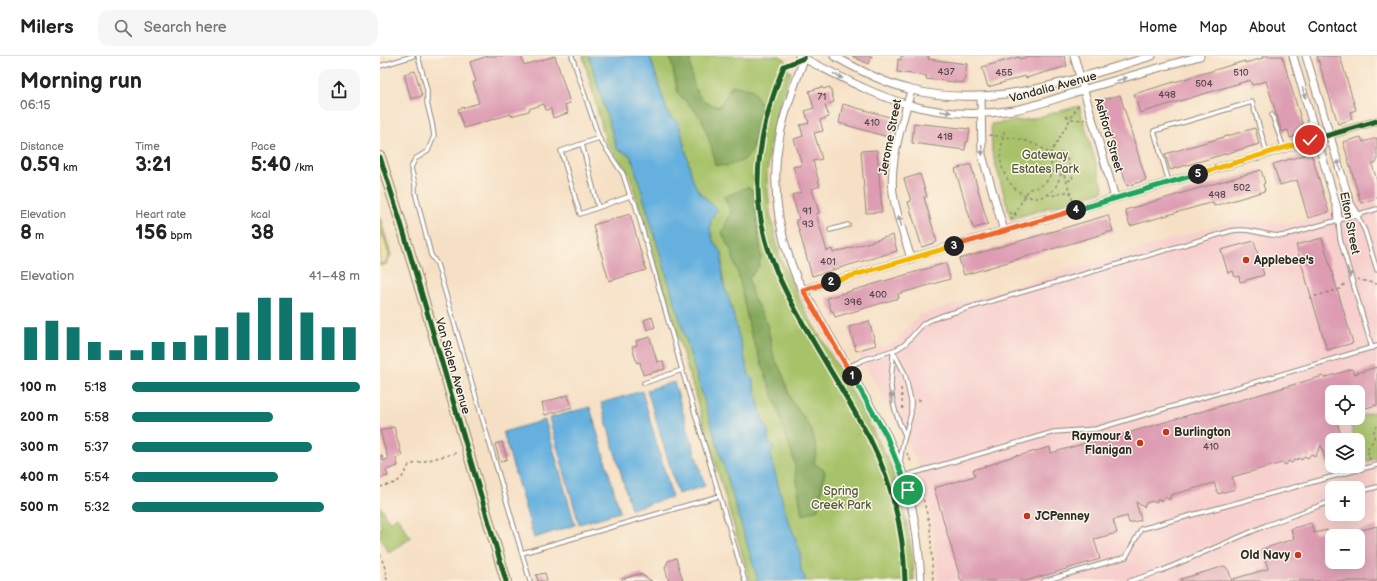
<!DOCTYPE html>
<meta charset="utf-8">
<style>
:root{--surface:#fff;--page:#f6f6f6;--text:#222;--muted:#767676;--line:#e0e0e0;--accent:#0f766e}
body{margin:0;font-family:"Balsamiq Sans",sans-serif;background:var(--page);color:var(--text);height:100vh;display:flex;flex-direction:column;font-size:15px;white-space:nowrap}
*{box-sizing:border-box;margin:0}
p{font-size:13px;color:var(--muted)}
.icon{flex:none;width:22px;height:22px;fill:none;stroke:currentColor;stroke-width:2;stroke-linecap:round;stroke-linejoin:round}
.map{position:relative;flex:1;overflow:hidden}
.side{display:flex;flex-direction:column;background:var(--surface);width:380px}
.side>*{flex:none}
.tools{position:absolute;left:945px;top:329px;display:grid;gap:8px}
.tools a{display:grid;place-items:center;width:40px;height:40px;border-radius:8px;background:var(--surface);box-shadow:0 4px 16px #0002;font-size:20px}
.pin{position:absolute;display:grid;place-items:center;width:34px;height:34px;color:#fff;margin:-17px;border:2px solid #fff;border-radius:50%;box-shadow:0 1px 4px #0007}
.km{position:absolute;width:20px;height:20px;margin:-10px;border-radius:50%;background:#222;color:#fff;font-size:11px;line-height:20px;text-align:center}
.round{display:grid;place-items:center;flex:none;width:42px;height:42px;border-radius:12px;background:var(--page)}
.overview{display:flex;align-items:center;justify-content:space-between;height:68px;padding:0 20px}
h1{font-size:22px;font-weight:800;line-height:30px}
.stats{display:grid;grid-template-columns:repeat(3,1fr);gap:6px;height:68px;padding:4px 20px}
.stats div{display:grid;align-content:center}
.stats b{font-size:20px;font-weight:800}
.stats small{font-size:11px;font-weight:400}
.stats p{font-size:11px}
.chart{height:112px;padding:8px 20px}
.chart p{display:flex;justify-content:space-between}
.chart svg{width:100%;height:72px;margin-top:4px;stroke:var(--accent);stroke-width:6}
ul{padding:0 20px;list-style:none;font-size:13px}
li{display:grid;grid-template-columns:64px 48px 1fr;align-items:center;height:30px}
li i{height:10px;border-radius:5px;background:var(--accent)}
header{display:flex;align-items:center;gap:24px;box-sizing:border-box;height:56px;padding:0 20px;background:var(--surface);border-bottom:1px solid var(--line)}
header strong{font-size:19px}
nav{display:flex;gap:22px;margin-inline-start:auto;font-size:14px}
.search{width:280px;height:36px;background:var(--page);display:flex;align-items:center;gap:10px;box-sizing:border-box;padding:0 14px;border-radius:12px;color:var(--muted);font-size:15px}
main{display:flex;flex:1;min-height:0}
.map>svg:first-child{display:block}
.built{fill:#f7d0cd;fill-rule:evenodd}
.green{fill:#a7c269;stroke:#69764a}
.forest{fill:#85a85d;stroke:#586a44}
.sand{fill:#eeda9e;stroke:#8c8264}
.water{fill:#65b0de;stroke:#486e84}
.building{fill:#dd9cb2}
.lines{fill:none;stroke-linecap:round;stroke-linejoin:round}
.lane-casing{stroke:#908678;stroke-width:5.5}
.street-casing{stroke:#908678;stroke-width:9}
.secondary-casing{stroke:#908678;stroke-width:12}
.path{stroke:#908678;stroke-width:1.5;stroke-dasharray:3 3;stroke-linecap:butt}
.lane{stroke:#fff;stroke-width:3.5}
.street{stroke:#fff;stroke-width:7}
.secondary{stroke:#f9e7c3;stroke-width:10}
.cycleway-casing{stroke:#fcf5e5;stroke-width:8}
.cycleway{stroke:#1b5e20;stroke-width:5}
.oneway{fill:#a0a0a0}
.split-1-casing{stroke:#fff;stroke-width:8}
.split-2-casing{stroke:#fff;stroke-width:8}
.split-3-casing{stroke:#fff;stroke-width:8}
.split-4-casing{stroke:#fff;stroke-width:8}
.split-5-casing{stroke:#fff;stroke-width:8}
.split-6-casing{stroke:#fff;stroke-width:8}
.split-1{stroke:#22a559;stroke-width:5}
.split-2{stroke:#f0652b;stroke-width:5}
.split-3{stroke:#f5b400;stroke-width:5}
.split-4{stroke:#f0652b;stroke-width:5}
.split-5{stroke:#22a559;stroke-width:5}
.split-6{stroke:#f5b400;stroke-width:5}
.poi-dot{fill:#c8321e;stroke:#fcf5e5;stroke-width:1.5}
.labels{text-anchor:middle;stroke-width:3;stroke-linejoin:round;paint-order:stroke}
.number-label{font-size:10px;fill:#58474d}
.street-label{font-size:12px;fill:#2b2b2b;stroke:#fcf5e5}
.park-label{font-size:12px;fill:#50583e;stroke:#fcf5e5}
.poi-label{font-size:12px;font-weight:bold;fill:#2b2b2b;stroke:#fcf5e5;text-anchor:start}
</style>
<header>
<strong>Milers</strong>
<div class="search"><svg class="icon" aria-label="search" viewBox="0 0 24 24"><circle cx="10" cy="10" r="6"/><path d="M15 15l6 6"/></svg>Search here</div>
<nav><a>Home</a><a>Map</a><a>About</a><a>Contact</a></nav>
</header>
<main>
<section class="side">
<div class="overview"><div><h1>Morning run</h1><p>06:15</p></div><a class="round"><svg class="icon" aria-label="share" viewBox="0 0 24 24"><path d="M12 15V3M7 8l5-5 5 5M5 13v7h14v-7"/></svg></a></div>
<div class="stats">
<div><p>Distance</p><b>0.59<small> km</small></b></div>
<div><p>Time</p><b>3:21</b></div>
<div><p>Pace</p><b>5:40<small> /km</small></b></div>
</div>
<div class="stats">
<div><p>Elevation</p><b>8<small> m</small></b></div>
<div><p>Heart rate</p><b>156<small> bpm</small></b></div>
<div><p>kcal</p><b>38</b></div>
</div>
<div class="chart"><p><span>Elevation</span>41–48 m</p>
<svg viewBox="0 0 160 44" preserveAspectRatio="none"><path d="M5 44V24M15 44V20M25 44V24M35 44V33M45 44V38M55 44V38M65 44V33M75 44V33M85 44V29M95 44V24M105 44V15M115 44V6M125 44V6M135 44V15M145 44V24M155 44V24"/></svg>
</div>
<ul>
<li><b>100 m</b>5:18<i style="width:100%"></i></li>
<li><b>200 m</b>5:58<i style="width:62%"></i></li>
<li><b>300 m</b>5:37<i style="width:79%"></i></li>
<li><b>400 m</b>5:54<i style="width:64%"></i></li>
<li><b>500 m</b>5:32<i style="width:84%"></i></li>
</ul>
</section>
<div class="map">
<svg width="997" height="525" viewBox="0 0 997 525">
<rect width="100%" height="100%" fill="#fcf5e5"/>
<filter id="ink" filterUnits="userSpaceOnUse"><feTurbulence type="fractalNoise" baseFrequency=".025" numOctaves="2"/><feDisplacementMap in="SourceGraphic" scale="8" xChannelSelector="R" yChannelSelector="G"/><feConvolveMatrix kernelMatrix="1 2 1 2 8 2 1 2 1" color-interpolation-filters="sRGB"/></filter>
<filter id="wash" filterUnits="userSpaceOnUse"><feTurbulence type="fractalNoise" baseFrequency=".012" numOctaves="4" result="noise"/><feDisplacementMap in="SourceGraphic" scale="16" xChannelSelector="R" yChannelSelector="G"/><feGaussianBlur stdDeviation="0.9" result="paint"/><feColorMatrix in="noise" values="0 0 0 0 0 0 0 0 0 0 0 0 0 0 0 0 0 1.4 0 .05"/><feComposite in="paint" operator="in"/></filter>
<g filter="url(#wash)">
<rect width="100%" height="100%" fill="#f6e0c5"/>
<path class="built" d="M997,141V525H558L556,498L550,452L535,402L503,340L479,298L516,286L539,259L862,162L909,168ZM952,336H978V362H952ZM952,384H978V410H952ZM952,432H978V458H952ZM952,480H978V506H952Z"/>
<g class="green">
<path d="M203,0H209L237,93L251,100L379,525H370L286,240L287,237L284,235L250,120C243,107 233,98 226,86Z"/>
<path d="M270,0H400L406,4L405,5L408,11L407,14L411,16L399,49L390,88L387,121L390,157L400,201L424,253L478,346L510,407L524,454L533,504L534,525H425V521L421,516L420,495L406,458L390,399L394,391L388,384V373L383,365L372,322L369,319L350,246L344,230L342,216V196C331,187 324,165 338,154L320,137L313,125L299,68L288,58Z"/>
<polygon points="699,50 724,135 631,163 612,96 611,68 651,63"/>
<polygon points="0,162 11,199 6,208 0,210"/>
<polygon points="997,355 997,402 982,407 978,394 978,384 975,384 969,363 978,362 978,361"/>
<polygon points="0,451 4,454 3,456 10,466 17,461 31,482 9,497 0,482 0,472 2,471 0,468"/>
</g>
<g class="forest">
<path d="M290,0H310C310,14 313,40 327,47C331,49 336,50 339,51L352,29L373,34L385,56L377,74L372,94L364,104L348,110L335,109L332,93L322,63L298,37Z"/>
<polygon points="368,131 374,136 381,201 379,210 369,222 372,239 387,268 394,301 403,319 411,344 431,372 437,394 434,407 445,415 438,453 422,460 414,405 394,342 370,275 359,221 351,195 342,177 351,156 344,141"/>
</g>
<polygon class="sand" points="0,176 4,182 9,199 5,207 0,208"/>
<g class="water">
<path d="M209,0H270L288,58L299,68L313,125L320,137L338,154C324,165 331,187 342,196V216L344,230L350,246L369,319L372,322L383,365L388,373V384L394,391L390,399L406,458L420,495L421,516L425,521V525H378L251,100L237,93Z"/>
<polygon points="294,326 325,430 298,438 267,334"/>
<polygon points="262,335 292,441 251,453 221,347"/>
<polygon points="210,351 240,456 199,468 169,362"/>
<polygon points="165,364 195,469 154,482 123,376"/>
</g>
<g id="blocks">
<g class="building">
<polygon points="108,0 141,0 144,9 175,0 190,47 185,49 188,57 173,62 171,53 166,54 164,48 149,53 149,55 131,60 131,58 84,72 78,53 99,47 93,26 96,26 90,6"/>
<polygon points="472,0 492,0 488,8"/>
<polygon points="521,0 549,0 548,3 587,8 584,27 546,23 547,20 517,16 518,3 521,4"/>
<polygon points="651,0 684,0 687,10 646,22 645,20 608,31 602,11 639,1 640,3"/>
<polygon points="882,0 902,0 925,77 910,82 908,74 902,76 886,25 872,29 870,24 760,57 754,38 865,5 865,7 883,2"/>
<polygon points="937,0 960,0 976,54 970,56 972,63 958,68"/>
<polygon points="35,15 42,40 31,43 24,18"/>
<polygon points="442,31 443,33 450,31 454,46 445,49 449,61 440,64 443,75 434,77 442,103 433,105 440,130 432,133 439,157 436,158 447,195 452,193 453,197 513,179 517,195 432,220 416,164 419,163 412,139 421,136 413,111 422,109 414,83 423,80 420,69 429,67 425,55 434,52 429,35"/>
<polygon points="740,39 766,124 747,130 721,44"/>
<polygon points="463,48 513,62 508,81 459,67"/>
<polygon points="534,67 590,73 588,86 586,86 585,94 532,87"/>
<polygon points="875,72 879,88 790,114 785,98"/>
<polygon points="981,81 983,86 997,82 997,106 992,108 997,125 997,142 981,147 963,86"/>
<polygon points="497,94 502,156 486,157 481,95"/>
<polygon points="931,97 949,156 928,162 917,124 900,129 893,108"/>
<polygon points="588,109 591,109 608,168 595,172 593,172 575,113"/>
<polygon points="881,114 885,127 883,128 885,135 834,150 833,146 750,170 745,154"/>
<polygon points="540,118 547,141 544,141 557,186 542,191 528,146 531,145 524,123"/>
<polygon points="250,158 266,214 229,225 213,169"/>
<polygon points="728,159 733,175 584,219 579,203"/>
<polygon points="942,182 973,287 947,294 916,189"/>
<polygon points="874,185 884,219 860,226 859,220 855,221 853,215 848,217 841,194"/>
<polygon points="566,207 570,223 518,238 519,242 455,261 453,255 451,255 447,242"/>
<polygon points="272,261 275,271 267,274 264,264"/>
<polygon points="489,265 496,289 476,295 469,271"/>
<polygon points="270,281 277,306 283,305 285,313 263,319 260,306 257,307 252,291 257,289 256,285"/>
<polygon points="997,311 997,349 978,354 978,336 952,336 952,362 956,362 962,384 952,384 952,417 950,418 941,389 935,401 931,398 928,402 924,400 922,404 918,402 917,404 915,403 912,407 908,405 906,409 902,407 852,421 855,433 838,438 834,427 791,439 789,444 785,441 782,445 778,443 776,447 772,445 766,447 764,451 756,446 761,464 749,467 747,460 733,464 737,477 714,483 720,503 646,525 581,525 554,432 595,420 593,414 618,406 618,405 638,399 638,400 670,391 671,397 710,386 710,388 943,320 944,322 972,313 974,318"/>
<polygon points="188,339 192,351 165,359 162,347"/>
<polygon points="14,371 22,400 16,402 18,410 6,414 8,420 0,422 0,400 2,399 3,405 8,403 0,375"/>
<polygon points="122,386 127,403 120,406 115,388"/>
<polygon points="931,467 934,477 947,474 950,484 952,483 952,506 978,506 978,475 997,470 997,525 854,525 853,523 888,513 882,493 914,483 911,473"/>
<polygon points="296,502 303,525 289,525 285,512 288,505"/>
<polygon points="845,510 849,515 852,525 801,525 801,523"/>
<polygon points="165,517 167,525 158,525 156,519"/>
<polygon points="260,518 272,525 242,525 242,523"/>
</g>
</g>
</g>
<g filter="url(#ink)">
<use href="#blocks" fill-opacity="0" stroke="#908678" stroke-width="1"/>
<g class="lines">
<defs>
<g id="lane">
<polyline points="38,0 47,34 47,47 52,67 54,80 48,95 35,103 31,112 35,128 35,136 51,199 57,208 150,525"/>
<polyline points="192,0 219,82 243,118 250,140 255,147 302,314 365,525"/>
<polyline points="0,10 33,0"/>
<polyline points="892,59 904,93"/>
<polyline points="219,82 181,95 200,158 250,140"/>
<polyline points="202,88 218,151"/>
<polyline points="789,126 774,75 872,46 887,97"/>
<polyline points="977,159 985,175 997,214"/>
<polyline points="958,164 960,183 992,292"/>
<polyline points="450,174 468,169"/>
<polyline points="513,295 525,318 531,345 531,358 523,387 520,406"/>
<path d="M513,296C513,307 511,319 511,331C512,348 517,363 525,379"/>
<path d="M468,311L483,304L517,293L525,288L544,267L561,260L851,175C868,171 885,180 902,180L997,153"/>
<polyline points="264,327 302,314"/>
<polyline points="524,420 674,376 716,373 997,290"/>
<polyline points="978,436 997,431"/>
<polyline points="142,497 339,440"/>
<polyline points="664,525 746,501 761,473 977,414 997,409"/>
<polyline points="750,525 781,515 887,469 952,445"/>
</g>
<g id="street">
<path d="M419,0C454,17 488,37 526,48C561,58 598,60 634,54C661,49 686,39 712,31C748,21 784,10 820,0"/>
<path d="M425,0C416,26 405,52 400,79C390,129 398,177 417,223L507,379C530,428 538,471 541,525"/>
<path d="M454,0C479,14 504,27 532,34C615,54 694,23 772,0"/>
<polyline points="694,0 735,142"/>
<polyline points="913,0 957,152 958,164"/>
<polyline points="926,0 970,147 977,159"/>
<polyline points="601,41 602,99 624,175"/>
<path d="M531,203C525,181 516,159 513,137C509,104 523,66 531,34"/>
<polyline points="423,234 997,65"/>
</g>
<polyline id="secondary" points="0,101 20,164 126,525"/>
</defs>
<use href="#lane" class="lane-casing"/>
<use href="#street" class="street-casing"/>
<use href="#secondary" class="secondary-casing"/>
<g class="path">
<polyline points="686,60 691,63 705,64"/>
<path d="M624,75C623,86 619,95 621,106C624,129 652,156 674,133C678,128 679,122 682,116"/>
<path d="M609,79C622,81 635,81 646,85C677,94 685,118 693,146"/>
<polyline points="670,98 699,48"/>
<polyline points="671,116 674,116 681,113"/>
<polyline points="667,138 671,140 690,135"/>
<polyline points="629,157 635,157 637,162"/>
<path d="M631,164L649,133C659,132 669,127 671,116C672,110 670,105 672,100L685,96L693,123L687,125"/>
<polyline points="977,223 997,228"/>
<polyline points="929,242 960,233 966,226"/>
<polyline points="521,332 523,356"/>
<polyline points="538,344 541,344"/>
<polyline points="527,397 532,408"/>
<polyline points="990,404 987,393 994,384 994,375 997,370"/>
<polyline points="539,426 550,470 553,525"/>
<path d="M0,431C18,427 21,426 29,409L76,397"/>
<polyline points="0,498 6,515 7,525"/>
</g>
<use href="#lane" class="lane"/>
<use href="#street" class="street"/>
<use href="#secondary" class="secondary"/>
<defs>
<g id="cycleway">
<path d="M424,2L404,10C389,48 378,86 378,128C377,195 413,251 446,307C461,332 476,358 490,383C512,427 524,476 525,525"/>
<polyline points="0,101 20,164 126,525"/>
<polyline points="423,234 997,65"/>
</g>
</defs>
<use href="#cycleway" class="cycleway-casing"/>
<use href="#cycleway" class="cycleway"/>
</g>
<defs><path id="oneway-solid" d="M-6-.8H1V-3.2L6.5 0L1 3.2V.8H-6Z"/></defs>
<g class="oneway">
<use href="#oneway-solid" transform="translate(458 20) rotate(29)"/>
<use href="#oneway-solid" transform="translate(742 23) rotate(-16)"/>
<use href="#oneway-solid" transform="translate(924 37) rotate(74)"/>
<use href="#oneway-solid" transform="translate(566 56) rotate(7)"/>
<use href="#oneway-solid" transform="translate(602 94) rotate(86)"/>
<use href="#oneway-solid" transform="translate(959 109) rotate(-107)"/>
<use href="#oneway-solid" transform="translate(520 165) rotate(-107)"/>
<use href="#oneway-solid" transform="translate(969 216) rotate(73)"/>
<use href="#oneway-solid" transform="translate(512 342) rotate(-98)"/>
</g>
</g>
<g class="lines" filter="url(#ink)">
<defs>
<polyline id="split-1" points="472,320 506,379 528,434"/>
<polyline id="split-2" points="451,226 423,234 472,320"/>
<polyline id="split-3" points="451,226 574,190"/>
<polyline id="split-4" points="574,190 696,154"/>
<polyline id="split-5" points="696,154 818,118"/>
<polyline id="split-6" points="818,118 930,84"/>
</defs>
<use href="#split-1" class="split-1-casing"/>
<use href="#split-2" class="split-2-casing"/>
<use href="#split-3" class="split-3-casing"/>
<use href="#split-4" class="split-4-casing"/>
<use href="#split-5" class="split-5-casing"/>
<use href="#split-6" class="split-6-casing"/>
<use href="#split-1" class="split-1"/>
<use href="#split-2" class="split-2"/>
<use href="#split-3" class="split-3"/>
<use href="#split-4" class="split-4"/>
<use href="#split-5" class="split-5"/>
<use href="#split-6" class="split-6"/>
</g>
<g class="poi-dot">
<circle cx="866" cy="204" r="4"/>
<circle cx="786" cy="376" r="4"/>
<circle cx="760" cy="387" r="4"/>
<circle cx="647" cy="460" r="4"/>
<circle cx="918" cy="499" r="4"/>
</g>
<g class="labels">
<g class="number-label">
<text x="566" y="19">437</text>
<text x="624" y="20">455</text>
<text x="861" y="20">510</text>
<text x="824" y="31">504</text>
<text x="787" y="42">498</text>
<text x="442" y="44">71</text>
<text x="492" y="70">410</text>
<text x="565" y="84">418</text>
<text x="862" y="135">502</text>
<text x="837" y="142">498</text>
<text x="427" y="158">91</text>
<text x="428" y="171">93</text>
<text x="448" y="209">401</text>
<text x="498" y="242">400</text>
<text x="473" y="249">396</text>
<text x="831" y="394">410</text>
</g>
<g class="street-label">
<text transform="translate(673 31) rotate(-15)" y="4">Vandalia Avenue</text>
<text transform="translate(729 79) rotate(74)" y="4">Ashford Street</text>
<text transform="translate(510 81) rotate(-79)" y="4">Jerome Street</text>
<text transform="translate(970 167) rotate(79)" y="4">Elton Street</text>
<text transform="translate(73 310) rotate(74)" y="4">Van Siclen Avenue</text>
</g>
<g class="park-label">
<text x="665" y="103">Gateway<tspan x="665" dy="14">Estates Park</tspan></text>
<text x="461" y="439">Spring<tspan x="461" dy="14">Creek Park</tspan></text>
</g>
<g class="poi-label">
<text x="874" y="208">Applebee's</text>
<text x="794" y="380">Burlington</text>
<text x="752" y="384" text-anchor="end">Raymour &amp;<tspan x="752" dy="14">Flanigan</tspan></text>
<text x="655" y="464">JCPenney</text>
<text x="910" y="503" text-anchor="end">Old Navy</text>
</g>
</g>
</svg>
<div class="tools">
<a><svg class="icon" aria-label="locate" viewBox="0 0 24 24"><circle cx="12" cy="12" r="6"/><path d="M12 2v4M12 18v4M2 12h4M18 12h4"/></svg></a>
<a><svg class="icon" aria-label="layers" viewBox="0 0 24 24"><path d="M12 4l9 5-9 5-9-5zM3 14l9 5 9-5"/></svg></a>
<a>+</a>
<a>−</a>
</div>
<div class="pin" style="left:528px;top:434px;background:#1e9e55"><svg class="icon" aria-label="arrive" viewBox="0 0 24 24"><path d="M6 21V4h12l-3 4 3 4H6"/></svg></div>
<div class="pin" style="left:930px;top:84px;background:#d93025"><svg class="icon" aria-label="check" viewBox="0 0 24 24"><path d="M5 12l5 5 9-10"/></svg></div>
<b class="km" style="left:472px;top:320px">1</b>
<b class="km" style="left:451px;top:226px">2</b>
<b class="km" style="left:574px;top:190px">3</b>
<b class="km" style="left:696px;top:154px">4</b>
<b class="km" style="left:818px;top:118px">5</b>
</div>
</main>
